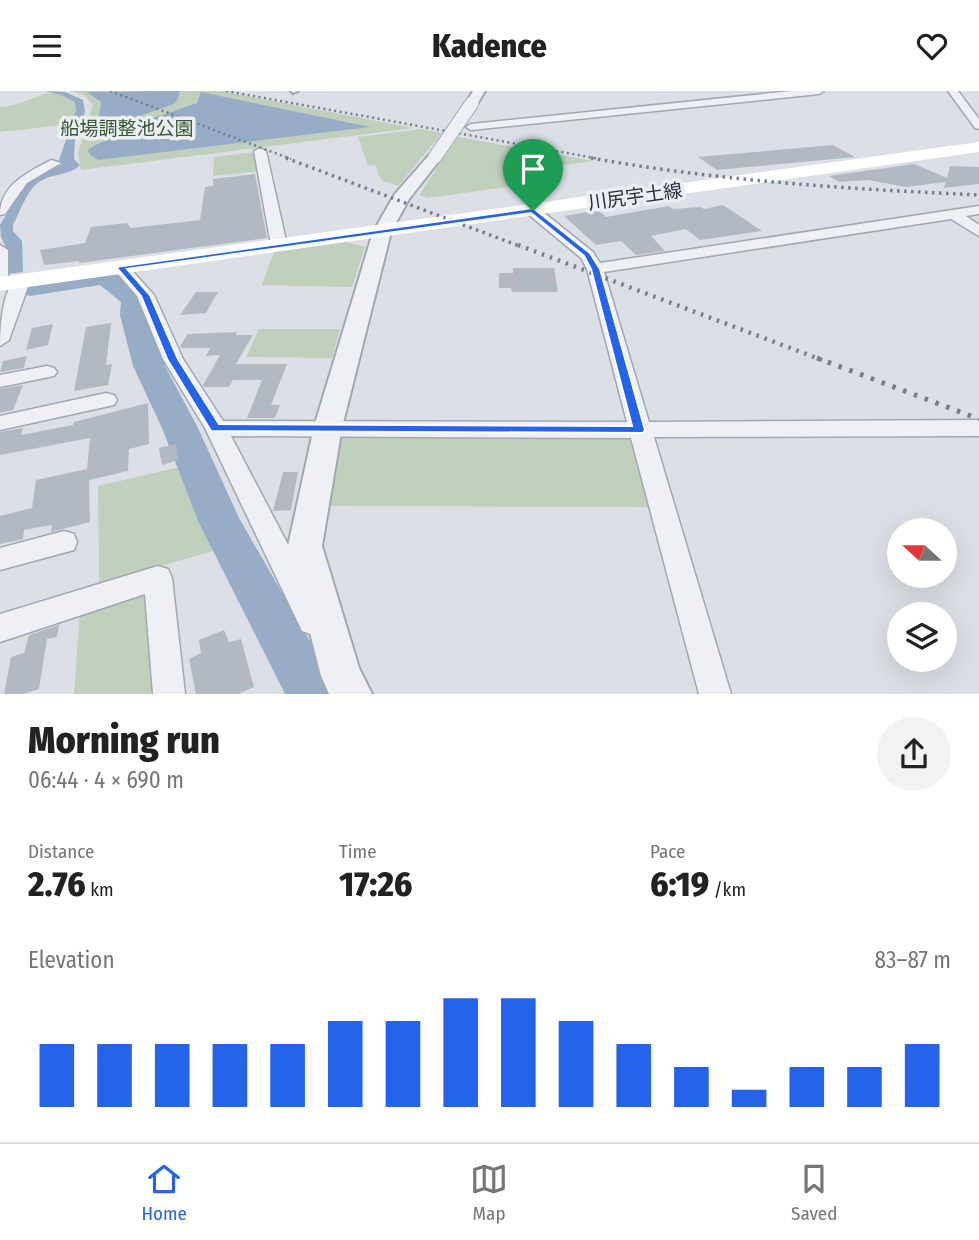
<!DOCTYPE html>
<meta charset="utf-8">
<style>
:root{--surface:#fff;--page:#f2f2f2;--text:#222;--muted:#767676;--line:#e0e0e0;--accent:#2563eb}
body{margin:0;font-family:"Fira Sans Condensed","Noto Sans JP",sans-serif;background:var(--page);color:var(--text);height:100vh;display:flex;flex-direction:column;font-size:26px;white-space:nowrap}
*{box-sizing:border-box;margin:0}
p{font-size:23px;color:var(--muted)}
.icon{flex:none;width:38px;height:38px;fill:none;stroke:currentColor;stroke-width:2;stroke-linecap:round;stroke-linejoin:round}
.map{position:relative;height:603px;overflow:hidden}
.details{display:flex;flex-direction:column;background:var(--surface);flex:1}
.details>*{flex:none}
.needle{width:46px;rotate:291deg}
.buttons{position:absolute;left:887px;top:427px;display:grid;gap:14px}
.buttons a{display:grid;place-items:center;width:70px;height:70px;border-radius:50%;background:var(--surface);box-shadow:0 7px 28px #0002;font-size:35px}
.pin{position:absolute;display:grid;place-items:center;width:60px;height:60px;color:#fff;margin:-72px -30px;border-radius:50% 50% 50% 0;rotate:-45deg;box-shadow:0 0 7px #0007}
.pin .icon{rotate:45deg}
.round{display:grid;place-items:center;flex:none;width:74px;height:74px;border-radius:37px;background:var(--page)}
.summary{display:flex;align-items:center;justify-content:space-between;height:119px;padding:0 28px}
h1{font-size:38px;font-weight:800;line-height:52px}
.metrics{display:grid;grid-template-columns:repeat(3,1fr);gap:10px;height:119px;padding:7px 28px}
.metrics div{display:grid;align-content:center}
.metrics b{font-size:35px;font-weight:800}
.metrics small{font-size:19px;font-weight:400}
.metrics p{font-size:19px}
.chart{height:196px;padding:14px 28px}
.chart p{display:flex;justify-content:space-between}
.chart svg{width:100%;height:126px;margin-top:7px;stroke:var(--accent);stroke-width:6}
header{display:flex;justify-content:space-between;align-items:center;height:91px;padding:0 28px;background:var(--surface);font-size:32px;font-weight:800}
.tab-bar{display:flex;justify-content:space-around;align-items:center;height:98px;border-top:2px solid var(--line);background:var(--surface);font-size:19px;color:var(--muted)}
.tab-bar a{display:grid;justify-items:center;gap:4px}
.tab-bar .selected{color:var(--accent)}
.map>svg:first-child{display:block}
.green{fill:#c1d0bd}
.water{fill:#96acc7}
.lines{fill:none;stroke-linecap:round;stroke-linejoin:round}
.river{fill:#96acc7;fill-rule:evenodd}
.building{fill:#b3b9c3}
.service-casing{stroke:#a2a7b0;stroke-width:4}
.minor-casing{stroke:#a2a7b0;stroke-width:3}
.tertiary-casing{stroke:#a2a7b0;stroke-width:4}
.service{fill:#eef0f5;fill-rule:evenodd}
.minor{fill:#eef0f5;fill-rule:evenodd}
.tertiary{fill:#eef0f5;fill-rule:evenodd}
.secondary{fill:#fff;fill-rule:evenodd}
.rail-far3{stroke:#757e90;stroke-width:2.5;stroke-dasharray:2 3.5;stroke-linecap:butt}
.rail-far2{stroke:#757e90;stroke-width:3.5;stroke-dasharray:2.5 4.5;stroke-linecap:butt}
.rail-far1{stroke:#757e90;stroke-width:4.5;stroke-dasharray:2.5 6;stroke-linecap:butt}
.rail{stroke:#757e90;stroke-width:5;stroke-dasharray:3.5 8;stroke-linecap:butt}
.tertiary-bridge-casing{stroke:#a2a7b0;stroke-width:15;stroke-linecap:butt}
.tertiary-bridge{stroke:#eef0f5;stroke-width:13}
.route{fill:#2563eb;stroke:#fff;stroke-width:2;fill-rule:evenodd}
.labels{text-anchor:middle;stroke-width:7;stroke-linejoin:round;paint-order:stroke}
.far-park-label{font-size:19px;fill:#395833;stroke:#ebeff4}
.far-street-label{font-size:19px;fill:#262d3d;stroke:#ebeff4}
</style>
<header><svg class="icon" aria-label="menu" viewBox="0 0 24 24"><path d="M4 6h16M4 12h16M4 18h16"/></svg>Kadence<svg class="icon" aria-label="heart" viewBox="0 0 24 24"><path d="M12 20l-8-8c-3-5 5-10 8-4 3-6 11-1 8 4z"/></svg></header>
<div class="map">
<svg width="979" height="603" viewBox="0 0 979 603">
<rect width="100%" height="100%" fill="#dce0e6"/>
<g class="green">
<polygon points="70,0 222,0 414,37 81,79 78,62 93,14 84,4"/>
<path d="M53,1L73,9L78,18L71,33L0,41V16C20,15 34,5 53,1Z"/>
<polygon points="421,38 442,42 398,95 381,89 375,74 368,75 358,46"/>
<polygon points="458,46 594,70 511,81 521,94 428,107 419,104"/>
<polygon points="257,61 261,80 213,85 214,66"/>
<polygon points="343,150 365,156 352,196 262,194 274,160"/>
<polygon points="259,238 340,238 332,267 246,266"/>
<polygon points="336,341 633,344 652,416 327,415"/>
<polygon points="184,375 213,460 99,493 98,395"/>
<polygon points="151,496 156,603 74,603 80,519"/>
</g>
<g class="water">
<path d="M45,0L65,1L83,9L85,21L75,48L74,68L80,74C70,85 52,82 39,91C27,99 20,121 13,134V140L22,150L23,181L9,183L8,161L1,146L0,134L26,91L63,73L59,69L76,20L75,11L61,4Z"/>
<polygon points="180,0 177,10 174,13 128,29 91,46 97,40 101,11 87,1"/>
<polygon points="201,1 370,36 98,69 89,63 88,59 94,55 142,31 197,12"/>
</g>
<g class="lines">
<polygon class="river" points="105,178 130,190 149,209 148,224 165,275 198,337 239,427 330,585 338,603 285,603 199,432 162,337 133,275 120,224 121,211 100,194 30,205 21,203 17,197 21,191 30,189"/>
</g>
<g class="building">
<polygon points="833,54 855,66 717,79 698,66"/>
<polygon points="914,73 947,87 950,75 979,76 979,93 944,97 946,91 906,96 868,89 839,91 829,85"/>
<polygon points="255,83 267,147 79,172 79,170 44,174 40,159 85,152 91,136 127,132 131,137 200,129 205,96 213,95 213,88"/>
<polygon points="723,114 762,140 700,149 686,138 651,145 665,160 636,164 621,150 596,154 564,125 598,119 606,126 669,115 673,118 700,116 704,118"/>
<polygon points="513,177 554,177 558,201 512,201 511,197 499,197 499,182 513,182"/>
<polygon points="196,201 218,201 206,222 180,224"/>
<polygon points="111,232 106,274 112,273 108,294 74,300 86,236"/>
<polygon points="53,233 48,254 26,259 32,237"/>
<polygon points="237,241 236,244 253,244 236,273 287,273 271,314 280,314 275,327 247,327 262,289 233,289 229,296 204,296 203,294 220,264 206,265 210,257 181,257 180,255 188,243"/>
<polygon points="27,265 24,277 0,281 3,270"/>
<polygon points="23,294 13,319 0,322 0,298"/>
<polygon points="148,312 149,353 129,358 128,380 89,389 90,431 51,441 52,434 24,439 23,448 0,453 0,425 32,417 36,389 87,378 90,347 0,364 0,341 23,337 21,344 73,334 74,331"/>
<polygon points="176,353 178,369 162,374 159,357"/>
<polygon points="283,381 298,381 291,419 273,420"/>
<polygon points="59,534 57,546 47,548 39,598 23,603 4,603 11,566 24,562 29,544"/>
<polygon points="224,539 229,551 241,548 254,596 238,603 196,603 189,568 201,562 199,549"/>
</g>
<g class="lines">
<defs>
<polygon id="service" points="291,0 298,0 293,2"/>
<g id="minor">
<polygon points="792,0 824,0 819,3 471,39 466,36 471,33"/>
<polygon points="948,0 958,0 979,28 979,38 975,37"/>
<polygon points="260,57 266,60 287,154 279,159 271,154 254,60"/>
<path d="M51,69L61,72L27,92L5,123L0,124C0,94 27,82 51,69Z"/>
<polygon points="979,115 979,123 966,125 979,134 979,145 951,128 604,181 649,331 979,329 979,345 654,346 731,603 699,603 631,347 231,345 328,530 324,540 313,544 302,540 205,337 163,268 137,205 112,176 120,171 126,173 154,204 183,268 223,330 627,331 587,178 581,167 528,123 528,117 538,117 593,161 600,172"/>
<polygon points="0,154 8,159 8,189 0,194"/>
<path d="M22,185L30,190L9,249L0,255C0,238 2,190 22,185Z"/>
<polygon points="47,275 54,277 57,281 54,285 0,296 0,284"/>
<polygon points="106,302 114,304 117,309 114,314 0,339 0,325"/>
<polygon points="64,440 74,443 77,451 74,459 0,479 0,457"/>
<polygon points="158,475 168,478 172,487 185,603 153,603 145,503 0,551 0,523"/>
</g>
<g id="tertiary">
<polygon points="473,0 485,0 476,15 472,16 466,12"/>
<polygon points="435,62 442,66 409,108 391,141 342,336 322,455 359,577 372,603 329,603 321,585 288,455 314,336 373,141 395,103 430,63"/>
</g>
</defs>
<use href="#service" class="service-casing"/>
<use href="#minor" class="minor-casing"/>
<use href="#tertiary" class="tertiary-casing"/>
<use href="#service" class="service"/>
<use href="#minor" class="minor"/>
<use href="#tertiary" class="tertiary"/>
<polygon class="secondary" points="979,51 979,61 0,200 0,186"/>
<g class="rail-far3">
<polyline points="110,0 291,68"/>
<polyline points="226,0 600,68"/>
</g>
<g class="rail-far2">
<polyline points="286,67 522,156"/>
<path d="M591,67C719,90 849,98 979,104"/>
</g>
<polyline class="rail-far1" points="518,154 822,269"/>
<polyline class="rail" points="817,267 979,328"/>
<defs>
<polyline id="tertiary-bridge" points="435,66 472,12"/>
</defs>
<use href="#tertiary-bridge" class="tertiary-bridge-casing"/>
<use href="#tertiary-bridge" class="tertiary-bridge"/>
</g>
<path class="route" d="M533,117L590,162L600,178L645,339L643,342L211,340L167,268L141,205L116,176ZM531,122L584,165L591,178L632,335L219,333L178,268L150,204L127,178Z"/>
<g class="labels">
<g class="far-park-label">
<text x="127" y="44">船場調整池公園</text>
</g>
<g class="far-street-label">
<text transform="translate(635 105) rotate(-8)" y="7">川尻宇土線</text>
</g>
</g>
</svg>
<div class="buttons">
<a><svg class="needle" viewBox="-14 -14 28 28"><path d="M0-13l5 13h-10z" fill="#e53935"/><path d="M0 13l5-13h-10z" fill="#767676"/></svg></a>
<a><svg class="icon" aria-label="layers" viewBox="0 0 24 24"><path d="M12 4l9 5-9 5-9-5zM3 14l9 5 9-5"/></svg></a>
</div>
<div class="pin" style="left:533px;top:120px;background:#1e9e55"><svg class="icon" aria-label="arrive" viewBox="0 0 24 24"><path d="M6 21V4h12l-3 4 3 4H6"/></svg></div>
</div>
<section class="details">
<div class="summary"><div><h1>Morning run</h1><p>06:44 · 4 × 690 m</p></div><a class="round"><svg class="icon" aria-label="share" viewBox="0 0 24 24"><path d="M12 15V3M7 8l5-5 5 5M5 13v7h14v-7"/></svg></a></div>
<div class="metrics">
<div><p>Distance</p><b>2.76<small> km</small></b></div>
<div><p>Time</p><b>17:26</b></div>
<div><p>Pace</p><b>6:19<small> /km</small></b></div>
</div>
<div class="chart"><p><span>Elevation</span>83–87 m</p>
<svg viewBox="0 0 160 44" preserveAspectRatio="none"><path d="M5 44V22M15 44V22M25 44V22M35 44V22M45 44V22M55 44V14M65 44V14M75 44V6M85 44V6M95 44V14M105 44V22M115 44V30M125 44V38M135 44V30M145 44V30M155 44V22"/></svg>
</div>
</section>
<nav class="tab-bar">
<a class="selected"><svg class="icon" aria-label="home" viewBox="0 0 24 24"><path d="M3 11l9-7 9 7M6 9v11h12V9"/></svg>Home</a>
<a><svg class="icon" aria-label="map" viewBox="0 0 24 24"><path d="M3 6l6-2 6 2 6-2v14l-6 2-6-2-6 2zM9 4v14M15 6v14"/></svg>Map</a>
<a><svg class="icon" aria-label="saved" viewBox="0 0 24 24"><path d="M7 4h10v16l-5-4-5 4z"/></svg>Saved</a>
</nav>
